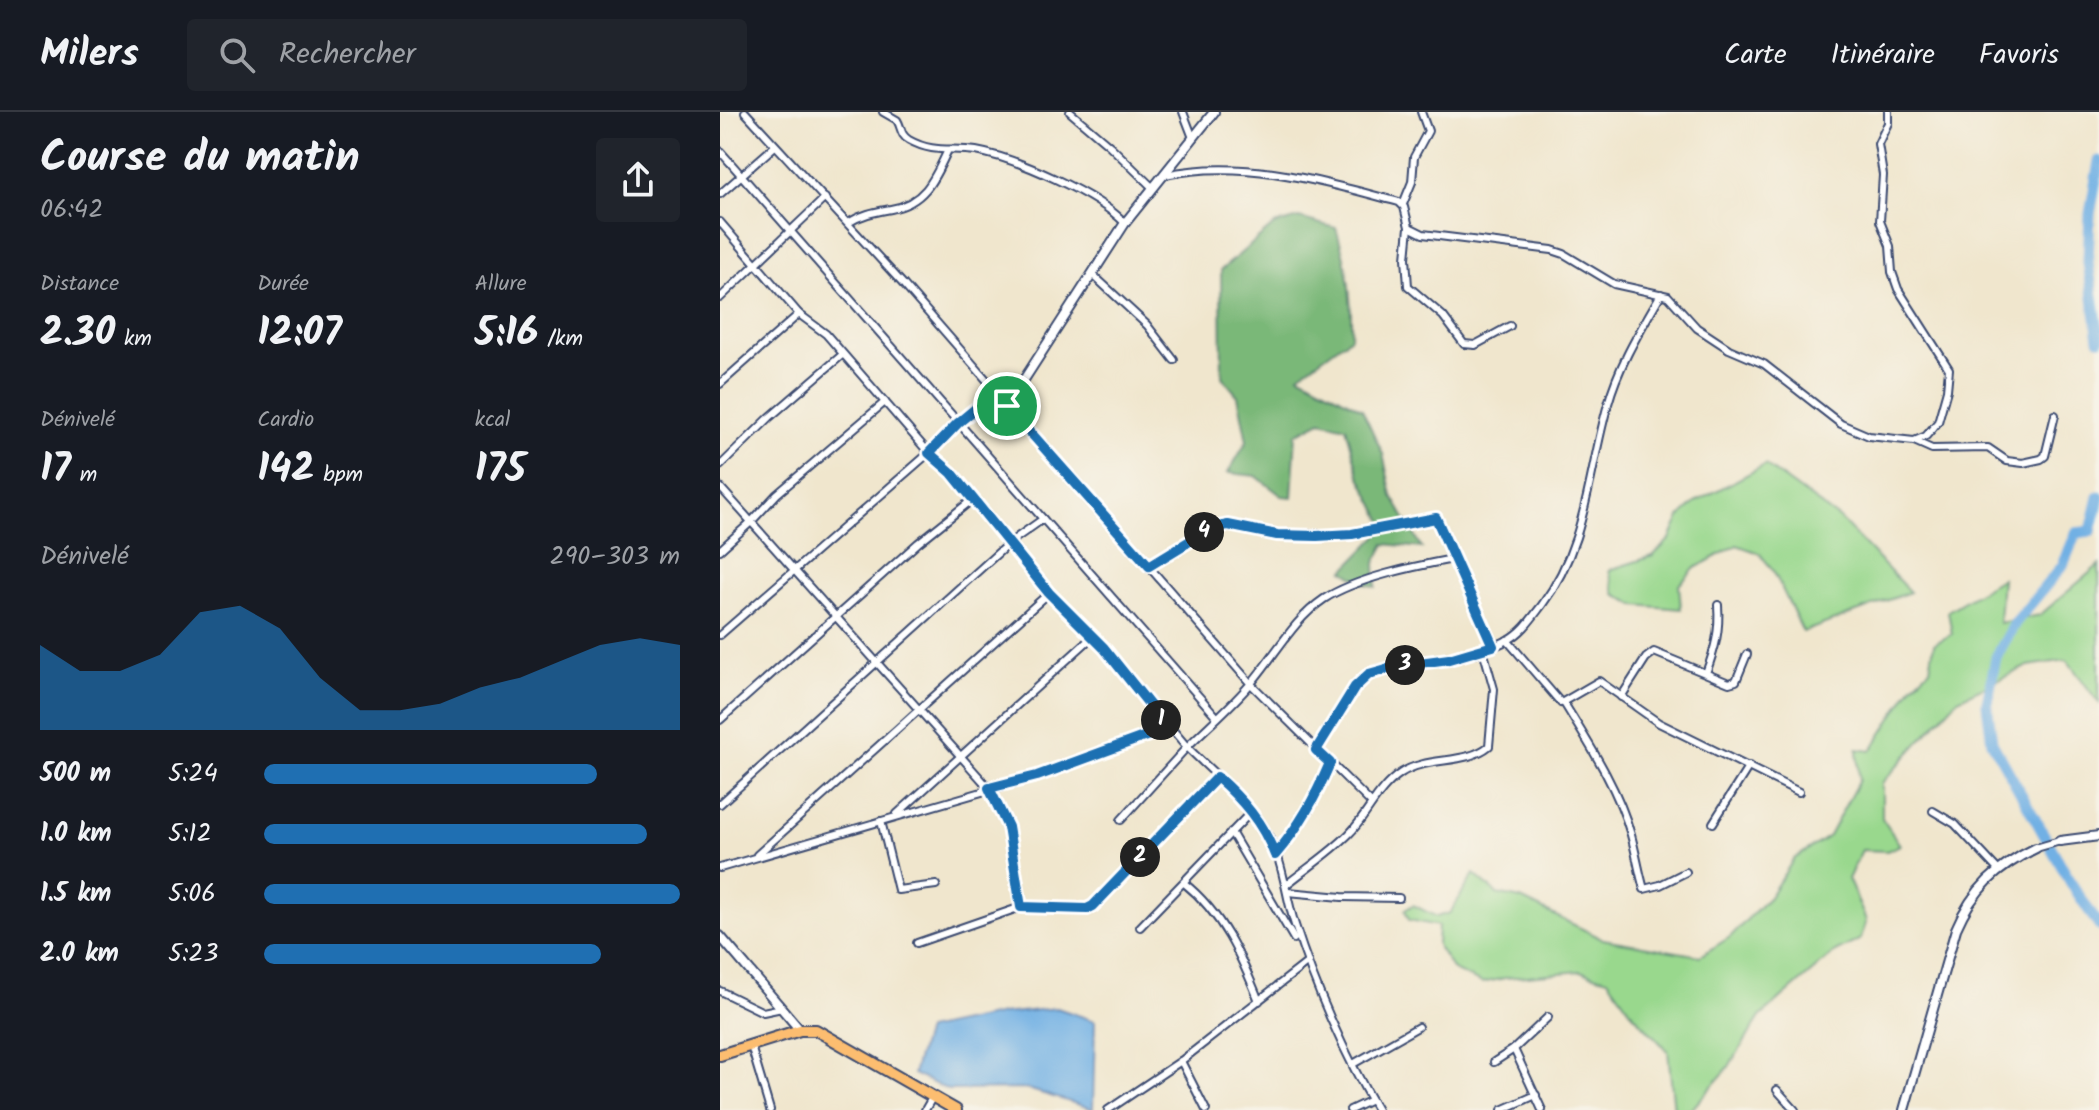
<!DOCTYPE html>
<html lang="fr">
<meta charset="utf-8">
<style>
:root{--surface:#171b24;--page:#20242c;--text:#f1f3f6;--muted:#9ea1a6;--line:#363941;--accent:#1f6fb2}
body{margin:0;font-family:Kalam,sans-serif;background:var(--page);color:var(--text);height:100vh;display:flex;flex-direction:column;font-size:30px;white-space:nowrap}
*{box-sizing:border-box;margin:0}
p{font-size:26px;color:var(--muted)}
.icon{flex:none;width:44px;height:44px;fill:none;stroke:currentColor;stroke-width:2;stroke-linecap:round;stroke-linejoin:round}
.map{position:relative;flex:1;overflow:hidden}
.drawer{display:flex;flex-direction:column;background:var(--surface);width:720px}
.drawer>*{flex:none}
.pin{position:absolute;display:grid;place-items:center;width:68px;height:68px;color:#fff;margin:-34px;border:4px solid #fff;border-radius:50%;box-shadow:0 2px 8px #0007}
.km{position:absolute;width:40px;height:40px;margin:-20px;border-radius:50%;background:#222;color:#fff;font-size:22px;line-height:40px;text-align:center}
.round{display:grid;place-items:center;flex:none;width:84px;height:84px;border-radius:8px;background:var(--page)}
.summary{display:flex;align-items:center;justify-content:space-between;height:136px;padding:0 40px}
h1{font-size:44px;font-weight:700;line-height:60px}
.metrics{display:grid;grid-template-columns:repeat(3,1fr);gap:12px;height:136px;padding:8px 40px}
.metrics div{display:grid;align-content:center}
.metrics b{font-size:40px;font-weight:700}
.metrics small{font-size:22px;font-weight:400}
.metrics p{font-size:22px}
.chart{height:224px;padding:16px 40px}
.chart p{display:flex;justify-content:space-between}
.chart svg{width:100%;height:144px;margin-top:8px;fill:var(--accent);opacity:.7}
ul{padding:0 40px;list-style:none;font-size:26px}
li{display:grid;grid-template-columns:128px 96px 1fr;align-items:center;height:60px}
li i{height:20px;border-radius:10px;background:var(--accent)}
header{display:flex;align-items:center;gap:48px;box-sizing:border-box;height:112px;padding:0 40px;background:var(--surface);border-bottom:2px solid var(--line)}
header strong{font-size:38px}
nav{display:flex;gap:44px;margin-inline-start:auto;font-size:28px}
.search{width:560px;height:72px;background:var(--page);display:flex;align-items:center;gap:20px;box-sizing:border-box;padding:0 28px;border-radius:8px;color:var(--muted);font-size:30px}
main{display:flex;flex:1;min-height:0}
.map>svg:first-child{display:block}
.green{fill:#99d88d;stroke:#5a8476;stroke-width:2}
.forest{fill:#7ab878;stroke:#4a746b;stroke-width:2}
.water{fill:#71b0e4;stroke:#4670a1;stroke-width:2}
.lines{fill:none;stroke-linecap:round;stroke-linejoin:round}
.river{stroke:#71b0e4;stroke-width:11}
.minor-casing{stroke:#3b4a6f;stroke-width:10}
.tertiary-casing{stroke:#3b4a6f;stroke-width:12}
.primary-casing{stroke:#3b4a6f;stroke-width:14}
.minor{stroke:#fff;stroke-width:6}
.tertiary{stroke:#fff;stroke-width:8}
.primary{stroke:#fcbd6f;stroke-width:10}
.route-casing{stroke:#fff;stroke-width:16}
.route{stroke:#1f6fb2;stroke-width:10}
</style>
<header>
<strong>Milers</strong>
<div class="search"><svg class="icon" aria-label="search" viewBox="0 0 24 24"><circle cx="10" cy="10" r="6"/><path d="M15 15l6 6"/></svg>Rechercher</div>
<nav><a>Carte</a><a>Itinéraire</a><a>Favoris</a></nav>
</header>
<main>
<section class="drawer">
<div class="summary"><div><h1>Course du matin</h1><p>06:42</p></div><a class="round"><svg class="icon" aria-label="share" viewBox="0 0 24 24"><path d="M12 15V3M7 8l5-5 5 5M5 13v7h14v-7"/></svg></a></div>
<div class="metrics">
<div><p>Distance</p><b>2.30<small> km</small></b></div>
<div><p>Durée</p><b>12:07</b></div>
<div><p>Allure</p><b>5:16<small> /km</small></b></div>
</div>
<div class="metrics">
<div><p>Dénivelé</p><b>17<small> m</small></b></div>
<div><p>Cardio</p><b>142<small> bpm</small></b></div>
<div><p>kcal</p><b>175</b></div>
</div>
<div class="chart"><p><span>Dénivelé</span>290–303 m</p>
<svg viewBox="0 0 160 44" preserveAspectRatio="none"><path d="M0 44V18L10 26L20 26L30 21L40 8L50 6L60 13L70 28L80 38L90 38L100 36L110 31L120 28L130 23L140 18L150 16L160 18V44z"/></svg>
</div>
<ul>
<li><b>500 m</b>5:24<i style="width:80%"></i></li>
<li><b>1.0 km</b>5:12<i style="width:92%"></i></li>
<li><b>1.5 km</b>5:06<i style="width:100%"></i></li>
<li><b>2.0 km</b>5:23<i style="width:81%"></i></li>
</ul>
</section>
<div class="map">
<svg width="1379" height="998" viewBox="0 0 1379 998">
<rect width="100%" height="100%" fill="#f7f3e8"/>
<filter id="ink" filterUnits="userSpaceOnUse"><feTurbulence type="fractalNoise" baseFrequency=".0125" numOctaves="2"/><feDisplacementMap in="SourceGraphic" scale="16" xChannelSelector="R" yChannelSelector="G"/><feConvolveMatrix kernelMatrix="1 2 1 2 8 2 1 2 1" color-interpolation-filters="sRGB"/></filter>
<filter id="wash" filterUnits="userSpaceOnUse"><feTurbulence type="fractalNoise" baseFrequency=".006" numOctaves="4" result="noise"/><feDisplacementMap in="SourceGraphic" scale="32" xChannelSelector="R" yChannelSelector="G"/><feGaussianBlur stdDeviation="1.8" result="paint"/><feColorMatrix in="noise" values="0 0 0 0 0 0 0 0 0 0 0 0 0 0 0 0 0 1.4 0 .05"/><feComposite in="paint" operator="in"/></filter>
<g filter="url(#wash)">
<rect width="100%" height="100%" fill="#f0e6cd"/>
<g class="green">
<polygon points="1045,353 1120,407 1190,480 1083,520 1053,458 1039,441 1017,433 975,456 959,473 961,497 915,493 895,482 889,458 933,444 950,427 960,405 977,389"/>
<polygon points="1379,453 1379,591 1347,548 1308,554 1238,587 1162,671 1162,706 1180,733 1167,739 1142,738 1128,767 1146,808 1141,827 1115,840 1040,905 1009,955 971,998 954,998 948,939 913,902 888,867 861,859 785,866 762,871 733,858 717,833 718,814 689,808 685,798 693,793 717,805 730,801 754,762 777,782 801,787 883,827 980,844 1010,825 1049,785 1074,747 1109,724 1139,668 1137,637 1151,639 1193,573 1210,557 1214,532 1232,522 1228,499 1282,466 1279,511 1320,503"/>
</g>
<path class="forest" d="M579,106L616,116C628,154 632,185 631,225L579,263L642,297L663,342L672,384L702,436L665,432L655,451L656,475L643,471L624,458L666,415L639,363L626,315L601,309L576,322L572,385L562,384L536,364L508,361L527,329L518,284L502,265L501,158L554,113Z"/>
<polygon class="water" points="337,896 375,909 373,997 307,977 228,978 193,962 206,918 282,902"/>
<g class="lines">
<g class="river">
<polyline points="1379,49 1370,102 1368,150 1379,227"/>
<polyline points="1379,385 1371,419 1356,421 1343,453 1295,511 1276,545 1267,592 1272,630 1351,771 1379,814"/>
</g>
</g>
</g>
<g filter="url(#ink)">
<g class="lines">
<defs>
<g id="minor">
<polyline points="25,0 184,173 531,572 651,691"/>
<path d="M163,0L177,8C182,16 180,23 189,28C214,42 231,35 256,39C296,46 377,82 405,111"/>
<polyline points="350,0 390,34 433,76"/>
<polyline points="463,0 473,26"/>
<polyline points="0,39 497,605"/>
<path d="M445,63C524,46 603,70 679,90L684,95L689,115L703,122L832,138L844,142L894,172L948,184L977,216L1009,237L1044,252L1121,312L1149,324L1194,329L1206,324L1218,310L1227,278L1229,257L1178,177L1172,160L1170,134L1160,109L1163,63L1158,32L1168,11V0"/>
<polyline points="0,82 55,34"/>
<polyline points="683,92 692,70 694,45 708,19 701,0"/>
<path d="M0,110L79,202L106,222L209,341L232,361L329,481L384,536L467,635C488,614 513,593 532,570C556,542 573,508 604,487C636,466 696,454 733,447"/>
<path d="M128,111C142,102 155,100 171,97C204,91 214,68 227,40"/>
<polyline points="689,115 686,146 688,174 723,204 744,232 755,233 790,214"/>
<polyline points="372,162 427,213 454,248"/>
<polyline points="0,186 105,86"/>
<polyline points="0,272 79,202"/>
<polyline points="1194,329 1212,337 1268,336 1287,349 1303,351 1321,347 1325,344 1335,303"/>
<polyline points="0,354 50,305 122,243"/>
<polyline points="0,375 269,676 288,715 301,795"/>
<polyline points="0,438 31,410 57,382 165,290"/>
<polyline points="429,454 483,421 498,415 508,413 557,423 632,422 716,406 773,534"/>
<polyline points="0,523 209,341 238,311 277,279"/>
<polyline points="787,528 841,591 879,569 939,611 1079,680"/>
<path d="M986,561C995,537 1000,519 998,493"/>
<polyline points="901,585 926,546 934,540 1009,571 1016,569 1027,542"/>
<path d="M844,591C869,632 898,676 911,723C916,741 919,760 924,777L940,773L966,760"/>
<polyline points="0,608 198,431 253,387"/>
<path d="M596,638C613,610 628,573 657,558C701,549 748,549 788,528C803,520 812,506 822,493C867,432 868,362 888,292C899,252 921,217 941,182"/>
<polyline points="0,692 289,431 323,407"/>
<polyline points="1213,699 1235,712 1278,758"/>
<polyline points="177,702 371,526"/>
<path d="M401,708L467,635C494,662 525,687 546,720C564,748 565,783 575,813C594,873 625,944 657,998"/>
<polyline points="161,709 178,778 216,773"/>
<polyline points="993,711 1029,654"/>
<polyline points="511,720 574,827"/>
<polyline points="1316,736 1340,729"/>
<polyline points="37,743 329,481"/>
<polyline points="555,743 587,701 610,651"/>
<polyline points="0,756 317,664 448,616"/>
<path d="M464,771C502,801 521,844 539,889"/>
<path d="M566,773C587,756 610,741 629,722C648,703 657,677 681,661C707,644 746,653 769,634L774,577L763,538"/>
<polyline points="568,780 622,785 679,786"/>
<polyline points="420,815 531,700"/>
<polyline points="197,831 301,795 367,797 373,794 497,665"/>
<polyline points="0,879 43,900 62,896"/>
<polyline points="31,934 50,998"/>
<polyline points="461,949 486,998"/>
<polyline points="774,950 794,937"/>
<polyline points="633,952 698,915"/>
<polyline points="1057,978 1075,998"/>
<polyline points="205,998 213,984"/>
<polyline points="388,998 461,949 588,850"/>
<polyline points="630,998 651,988"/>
<polyline points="782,998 816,983"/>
<polyline points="822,998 794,937 828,905"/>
</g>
<g id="tertiary">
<polyline points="287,294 405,111 494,0"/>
<polyline points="1340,729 1379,724"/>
<polyline points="0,824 80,918"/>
<path d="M1184,998L1236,817C1253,777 1277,755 1316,736"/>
</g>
<polyline id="primary" points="0,943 80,918 96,918 236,998"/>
</defs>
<use href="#minor" class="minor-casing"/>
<use href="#tertiary" class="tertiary-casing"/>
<use href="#primary" class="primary-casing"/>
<use href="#minor" class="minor"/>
<use href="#tertiary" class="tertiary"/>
<use href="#primary" class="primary"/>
</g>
</g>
<g class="lines" filter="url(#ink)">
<defs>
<path id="route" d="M277,279L287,294L429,454L483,421L498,415L508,413L557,423L597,424L632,422L716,406L773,534L729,547L677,554L649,562L635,575L596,638L610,651C595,686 580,714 555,743C543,711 522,687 497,665L373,794L367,797L301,795L288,715L269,676L317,664L448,616L384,536L329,481L232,361L209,341L238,311Z"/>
</defs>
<use href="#route" class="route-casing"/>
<use href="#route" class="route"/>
</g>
</svg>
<div class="pin" style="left:287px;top:294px;background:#1e9e55"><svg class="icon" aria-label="arrive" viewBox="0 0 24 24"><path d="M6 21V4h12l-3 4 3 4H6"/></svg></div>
<b class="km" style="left:441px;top:608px">1</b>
<b class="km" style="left:420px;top:745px">2</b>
<b class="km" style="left:685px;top:553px">3</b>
<b class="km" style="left:484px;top:420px">4</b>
</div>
</main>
